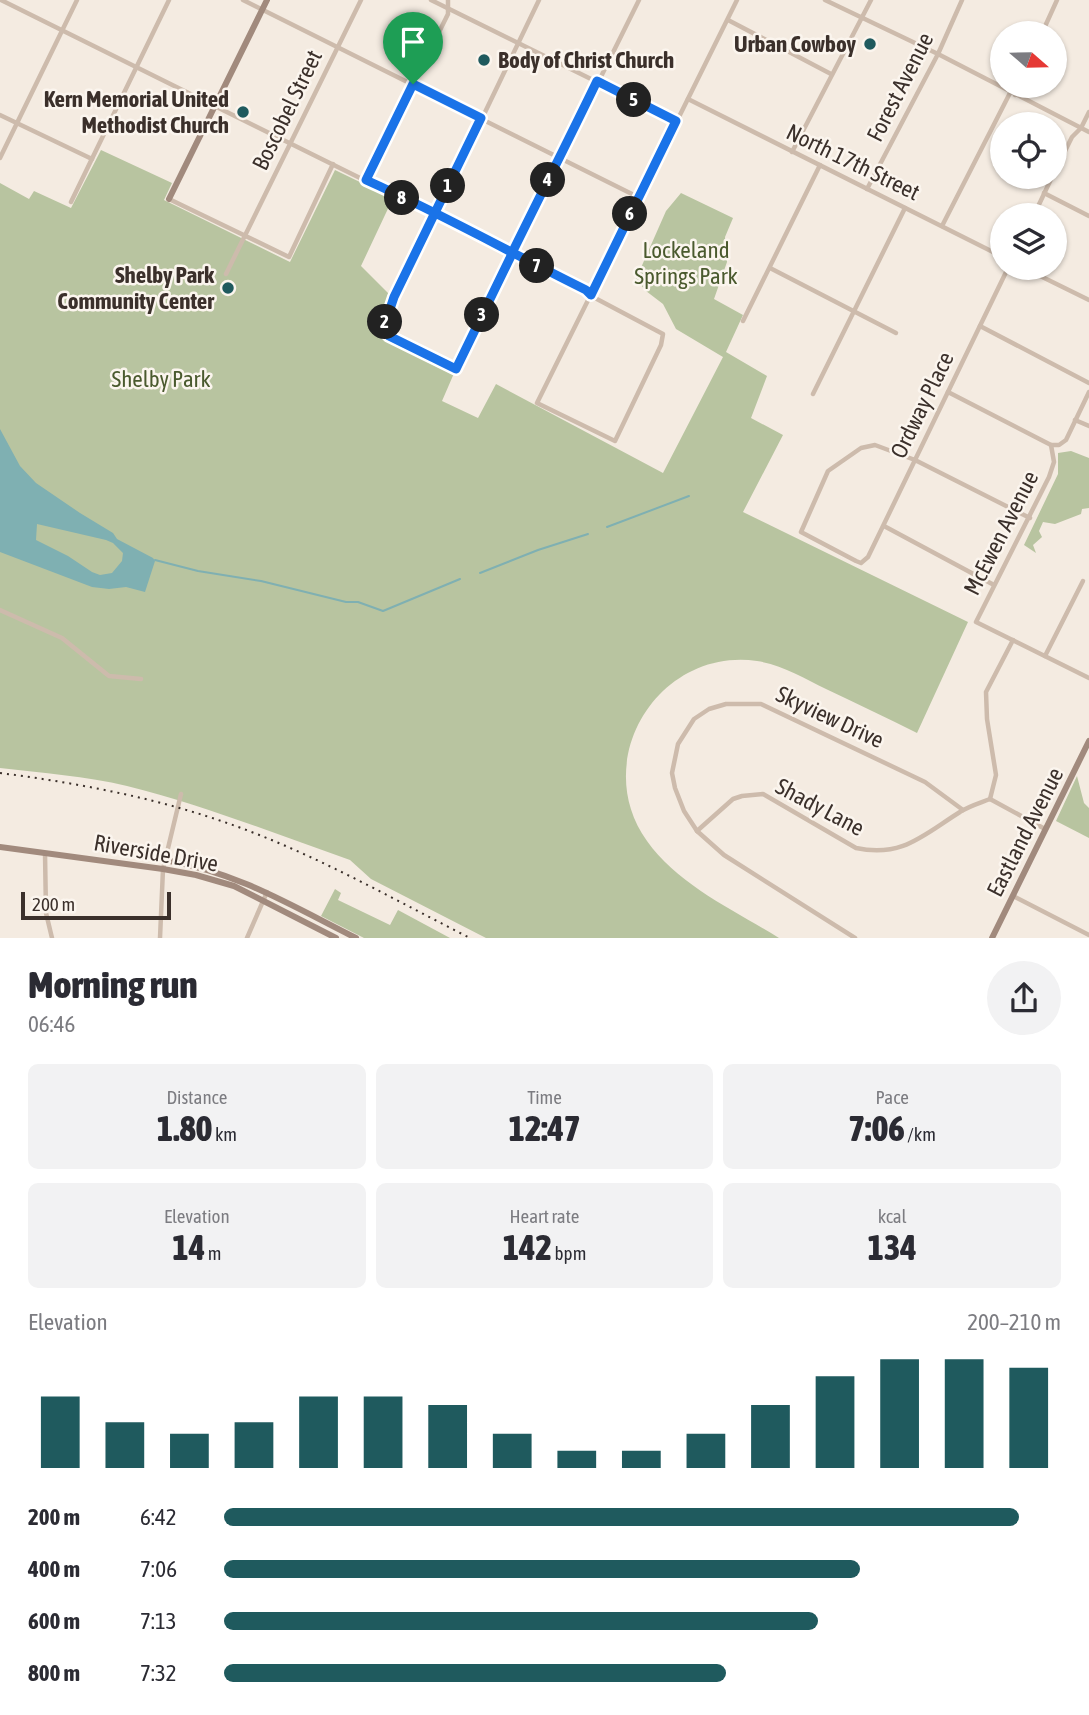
<!DOCTYPE html>
<meta charset="utf-8">
<style>
:root{--surface:#fff;--page:#f2f2f3;--text:#2b2b33;--muted:#7c7c81;--accent:#1f5a5e}
body{margin:0;font-family:"Asap Condensed",sans-serif;background:var(--page);color:var(--text);height:100vh;display:flex;flex-direction:column;font-size:26px;white-space:nowrap}
*{box-sizing:border-box;margin:0}
p{font-size:23px;color:var(--muted)}
.icon{flex:none;width:38px;height:38px;fill:none;stroke:currentColor;stroke-width:2;stroke-linecap:round;stroke-linejoin:round}
.map{position:relative;height:938px;overflow:hidden}
.side{display:flex;flex-direction:column;background:var(--surface);flex:1}
.side>*{flex:none}
.needle{width:46px;rotate:110deg}
.tools{position:absolute;left:990px;top:21px;display:grid;gap:14px}
.tools a{display:grid;place-items:center;width:77px;height:77px;border-radius:50%;background:var(--surface);box-shadow:0 2px 5px #0004;font-size:35px}
.scale{position:absolute;left:21px;bottom:18px;width:150px;box-sizing:border-box;padding-left:7px;border:4px solid #3b302b;border-top:0;font-size:19px;line-height:24px;white-space:nowrap;color:#3b302b;-webkit-text-stroke:5px #fbf5ee;paint-order:stroke}
.pin{position:absolute;display:grid;place-items:center;width:60px;height:60px;color:#fff;margin:-72px -30px;border-radius:50% 50% 50% 0;rotate:-45deg;box-shadow:0 0 7px #0007}
.pin .icon{rotate:45deg}
.km{position:absolute;width:35px;height:35px;margin:-18px;border-radius:50%;background:#222;color:#fff;font-size:19px;line-height:35px;text-align:center}
.round{display:grid;place-items:center;flex:none;width:74px;height:74px;border-radius:37px;background:var(--page)}
.headline{display:flex;align-items:center;justify-content:space-between;height:119px;padding:0 28px}
h1{font-size:38px;font-weight:800;line-height:52px}
.metrics{display:grid;grid-template-columns:repeat(3,1fr);gap:10px;height:119px;padding:7px 28px}
.metrics div{display:grid;align-content:center;border-radius:10px;background:var(--page);text-align:center}
.metrics b{font-size:35px;font-weight:800}
.metrics small{font-size:19px;font-weight:400}
.metrics p{font-size:19px}
.chart{height:196px;padding:14px 28px}
.chart p{display:flex;justify-content:space-between}
.chart svg{width:100%;height:126px;margin-top:7px;stroke:var(--accent);stroke-width:6}
ul{padding:0 28px;list-style:none;font-size:23px}
li{display:grid;grid-template-columns:112px 84px 1fr;align-items:center;height:52px}
li i{height:18px;border-radius:9px;background:var(--accent)}
.map>svg:first-child{display:block}
.green{fill:#b8c4a0}
.water{fill:#7fb0b2;fill-rule:evenodd}
.lines{fill:none;stroke-linecap:round;stroke-linejoin:round}
.stream{stroke:#7fb0b2;stroke-width:2}
.street{stroke:#cdbbac;stroke-width:4.5}
.secondary{stroke:#a18a7d;stroke-width:6}
.rail{stroke:#3b302b;stroke-width:2;stroke-dasharray:2 5;stroke-linecap:butt}
.route-casing{stroke:#fff;stroke-width:14}
.route{stroke:#1a73e8;stroke-width:9}
.poi-dot{fill:#1f5a5e;stroke:#fbf5ee;stroke-width:2.5}
.labels{text-anchor:middle;stroke-width:5;stroke-linejoin:round;paint-order:stroke}
.poi-label{font-size:23px;font-weight:bold;fill:#3b302b;stroke:#fbf5ee;text-anchor:end}
.street-label{font-size:23px;fill:#3b302b;stroke:#fbf5ee}
.park-label{font-size:23px;fill:#4a5a2e;stroke:#fbf5ee}
</style>
<div class="map">
<svg width="1089" height="938" viewBox="0 0 1089 938">
<rect width="100%" height="100%" fill="#f4ebe1"/>
<g class="green">
<path d="M101,150L172,183L164,200L290,262L335,170L393,198L361,266L392,297L376,333L455,371L442,401L478,418L496,384L663,473L723,357L676,329L663,304L646,291L636,279L666,211L681,193L733,218L725,237L727,262L714,299L743,315L726,352L767,376L751,418L783,435L743,512L968,622L917,733C887,718 856,703 826,689C804,678 782,665 757,661C659,647 589,760 647,841C678,885 734,910 779,938H486L371,879L350,860C276,834 203,805 127,786C86,776 42,773 0,768V183L29,199L34,191L71,208Z"/>
<polygon points="1071,451 1089,458 1089,508 1082,509 1081,514 1055,524 1043,522 1039,531 1042,537 1033,545 1036,553 1024,545 1058,474 1058,453"/>
<polygon points="1077,776 1084,803 1089,808 1089,838 1056,821"/>
<polygon points="335,889 341,893 338,900 390,925 398,910 450,938 364,938 321,916"/>
</g>
<path class="water" d="M0,429L20,466L36,483L80,513L113,533L117,539L153,558L155,561L145,592L126,587L109,589L92,587L0,552ZM37,524L106,540L113,543L123,553L122,561L112,573L100,575L92,572L68,556L36,540Z"/>
<g class="lines">
<g class="stream">
<polyline points="607,527 689,496"/>
<polyline points="155,560 198,571 261,581 346,602 358,602 383,611 460,579"/>
<polyline points="480,573 538,550 588,534"/>
</g>
<g class="street">
<path d="M1,0L586,290L595,298L663,334L661,345L615,441L537,403C604,269 671,135 737,0"/>
<polyline points="243,0 638,197"/>
<polyline points="431,0 676,121"/>
<polyline points="539,0 386,318 383,330 387,335 456,369 639,0"/>
<polyline points="825,0 938,54 1089,132"/>
<polyline points="728,20 831,74"/>
<polyline points="1042,33 1057,0"/>
<polyline points="1015,95 1019,86"/>
<polyline points="688,99 1003,257"/>
<polyline points="0,115 92,159"/>
<polyline points="792,152 871,0"/>
<polyline points="0,158 77,0"/>
<polyline points="1055,171 1072,137 1081,128 1089,112"/>
<polyline points="366,179 448,14 448,0"/>
<polyline points="867,189 938,54 962,0"/>
<polyline points="1044,193 1089,216"/>
<polyline points="169,199 289,257 333,164"/>
<polyline points="71,202 169,0"/>
<polyline points="1034,215 1052,177"/>
<polyline points="942,226 1010,93"/>
<polyline points="770,268 896,333"/>
<polyline points="1008,268 868,557 861,563 856,561 801,532 828,471 861,448 875,445 915,460 1030,518"/>
<polyline points="1024,268 1089,300"/>
<polyline points="226,274 361,0"/>
<polyline points="743,321 820,165"/>
<polyline points="980,326 1089,383"/>
<polyline points="948,392 1051,445"/>
<polyline points="1089,392 1066,440 1059,445 1051,445 1054,462 1049,477 976,622 1089,678"/>
<polyline points="813,394 905,208"/>
<polyline points="1075,420 1089,426"/>
<polyline points="884,526 994,585"/>
<polyline points="0,610 62,638 109,676 141,679"/>
<polyline points="1045,656 1083,581"/>
<polyline points="990,799 996,775 987,719 986,692 1013,640"/>
<polyline points="990,799 1045,829"/>
<path d="M697,831L733,799L742,796L763,794L856,848C902,858 923,835 960,812C969,806 980,803 990,799"/>
<polyline points="45,853 46,913 52,938"/>
<polyline points="1013,896 1089,935"/>
<polyline points="160,938 163,869 181,794"/>
<polyline points="247,938 267,892"/>
<polyline points="855,938 724,855 697,831 684,811 675,788 672,773 678,744 694,719 709,709 726,704 761,704 925,782 963,810"/>
</g>
<g class="secondary">
<polyline points="169,199 267,0"/>
<polyline points="0,847 163,869 196,875 234,886 336,938"/>
<path d="M165,860C239,873 290,905 356,938"/>
<polyline points="992,938 1089,741"/>
</g>
<path class="rail" d="M0,773C85,784 168,800 249,831C325,860 397,901 470,938"/>
</g>
<g class="lines">
<defs>
<path id="route" d="M413,84L481,118L394,297L383,330L389,336L456,369L510,258L512,253C540,196 569,139 597,81L676,121L591,295L586,290C513,254 440,213 366,180L413,84"/>
</defs>
<use href="#route" class="route-casing"/>
<use href="#route" class="route"/>
</g>
<g class="poi-dot">
<circle cx="870" cy="44" r="7"/>
<circle cx="484" cy="60" r="7"/>
<circle cx="243" cy="112" r="7"/>
<circle cx="228" cy="288" r="7"/>
</g>
<g class="labels">
<g class="poi-label">
<text x="856" y="52">Urban Cowboy</text>
<text x="498" y="68" text-anchor="start">Body of Christ Church</text>
<text x="229" y="107">Kern Memorial United<tspan x="229" dy="26">Methodist Church</tspan></text>
<text x="214" y="283">Shelby Park<tspan x="214" dy="26">Community Center</tspan></text>
</g>
<g class="street-label">
<text transform="translate(900 87) rotate(-63)" y="8">Forest Avenue</text>
<text transform="translate(287 110) rotate(-64)" y="8">Boscobel Street</text>
<text transform="translate(853 162) rotate(26)" y="8">North 17th Street</text>
<text transform="translate(922 405) rotate(-64)" y="8">Ordway Place</text>
<text transform="translate(1001 533) rotate(-63)" y="8">McEwen Avenue</text>
<text transform="translate(830 717) rotate(25)" y="8">Skyview Drive</text>
<text transform="translate(820 807) rotate(28)" y="8">Shady Lane</text>
<text transform="translate(1025 832) rotate(-63)" y="8">Eastland Avenue</text>
<text transform="translate(156 853) rotate(10)" y="8">Riverside Drive</text>
</g>
<g class="park-label">
<text x="686" y="258">Lockeland<tspan x="686" dy="26">Springs Park</tspan></text>
<text x="161" y="387">Shelby Park</text>
</g>
</g>
</svg>
<div class="tools">
<a><svg class="needle" viewBox="-14 -14 28 28"><path d="M0-13l5 13h-10z" fill="#e53935"/><path d="M0 13l5-13h-10z" fill="#7c7c81"/></svg></a>
<a><svg class="icon" aria-label="locate" viewBox="0 0 24 24"><circle cx="12" cy="12" r="6"/><path d="M12 2v4M12 18v4M2 12h4M18 12h4"/></svg></a>
<a><svg class="icon" aria-label="layers" viewBox="0 0 24 24"><path d="M12 4l9 5-9 5-9-5zM3 14l9 5 9-5"/></svg></a>
</div>
<div class="scale">200 m</div>
<div class="pin" style="left:413px;top:84px;background:#1e9e55"><svg class="icon" aria-label="arrive" viewBox="0 0 24 24"><path d="M6 21V4h12l-3 4 3 4H6"/></svg></div>
<b class="km" style="left:448px;top:186px">1</b>
<b class="km" style="left:385px;top:322px">2</b>
<b class="km" style="left:482px;top:315px">3</b>
<b class="km" style="left:548px;top:180px">4</b>
<b class="km" style="left:634px;top:100px">5</b>
<b class="km" style="left:630px;top:214px">6</b>
<b class="km" style="left:537px;top:266px">7</b>
<b class="km" style="left:402px;top:198px">8</b>
</div>
<section class="side">
<div class="headline"><div><h1>Morning run</h1><p>06:46</p></div><a class="round"><svg class="icon" aria-label="share" viewBox="0 0 24 24"><path d="M12 15V3M7 8l5-5 5 5M5 13v7h14v-7"/></svg></a></div>
<div class="metrics">
<div><p>Distance</p><b>1.80<small> km</small></b></div>
<div><p>Time</p><b>12:47</b></div>
<div><p>Pace</p><b>7:06<small> /km</small></b></div>
</div>
<div class="metrics">
<div><p>Elevation</p><b>14<small> m</small></b></div>
<div><p>Heart rate</p><b>142<small> bpm</small></b></div>
<div><p>kcal</p><b>134</b></div>
</div>
<div class="chart"><p><span>Elevation</span>200–210 m</p>
<svg viewBox="0 0 160 44" preserveAspectRatio="none"><path d="M5 44V19M15 44V28M25 44V32M35 44V28M45 44V19M55 44V19M65 44V22M75 44V32M85 44V38M95 44V38M105 44V32M115 44V22M125 44V12M135 44V6M145 44V6M155 44V9"/></svg>
</div>
<ul>
<li><b>200 m</b>6:42<i style="width:95%"></i></li>
<li><b>400 m</b>7:06<i style="width:76%"></i></li>
<li><b>600 m</b>7:13<i style="width:71%"></i></li>
<li><b>800 m</b>7:32<i style="width:60%"></i></li>
</ul>
</section>
